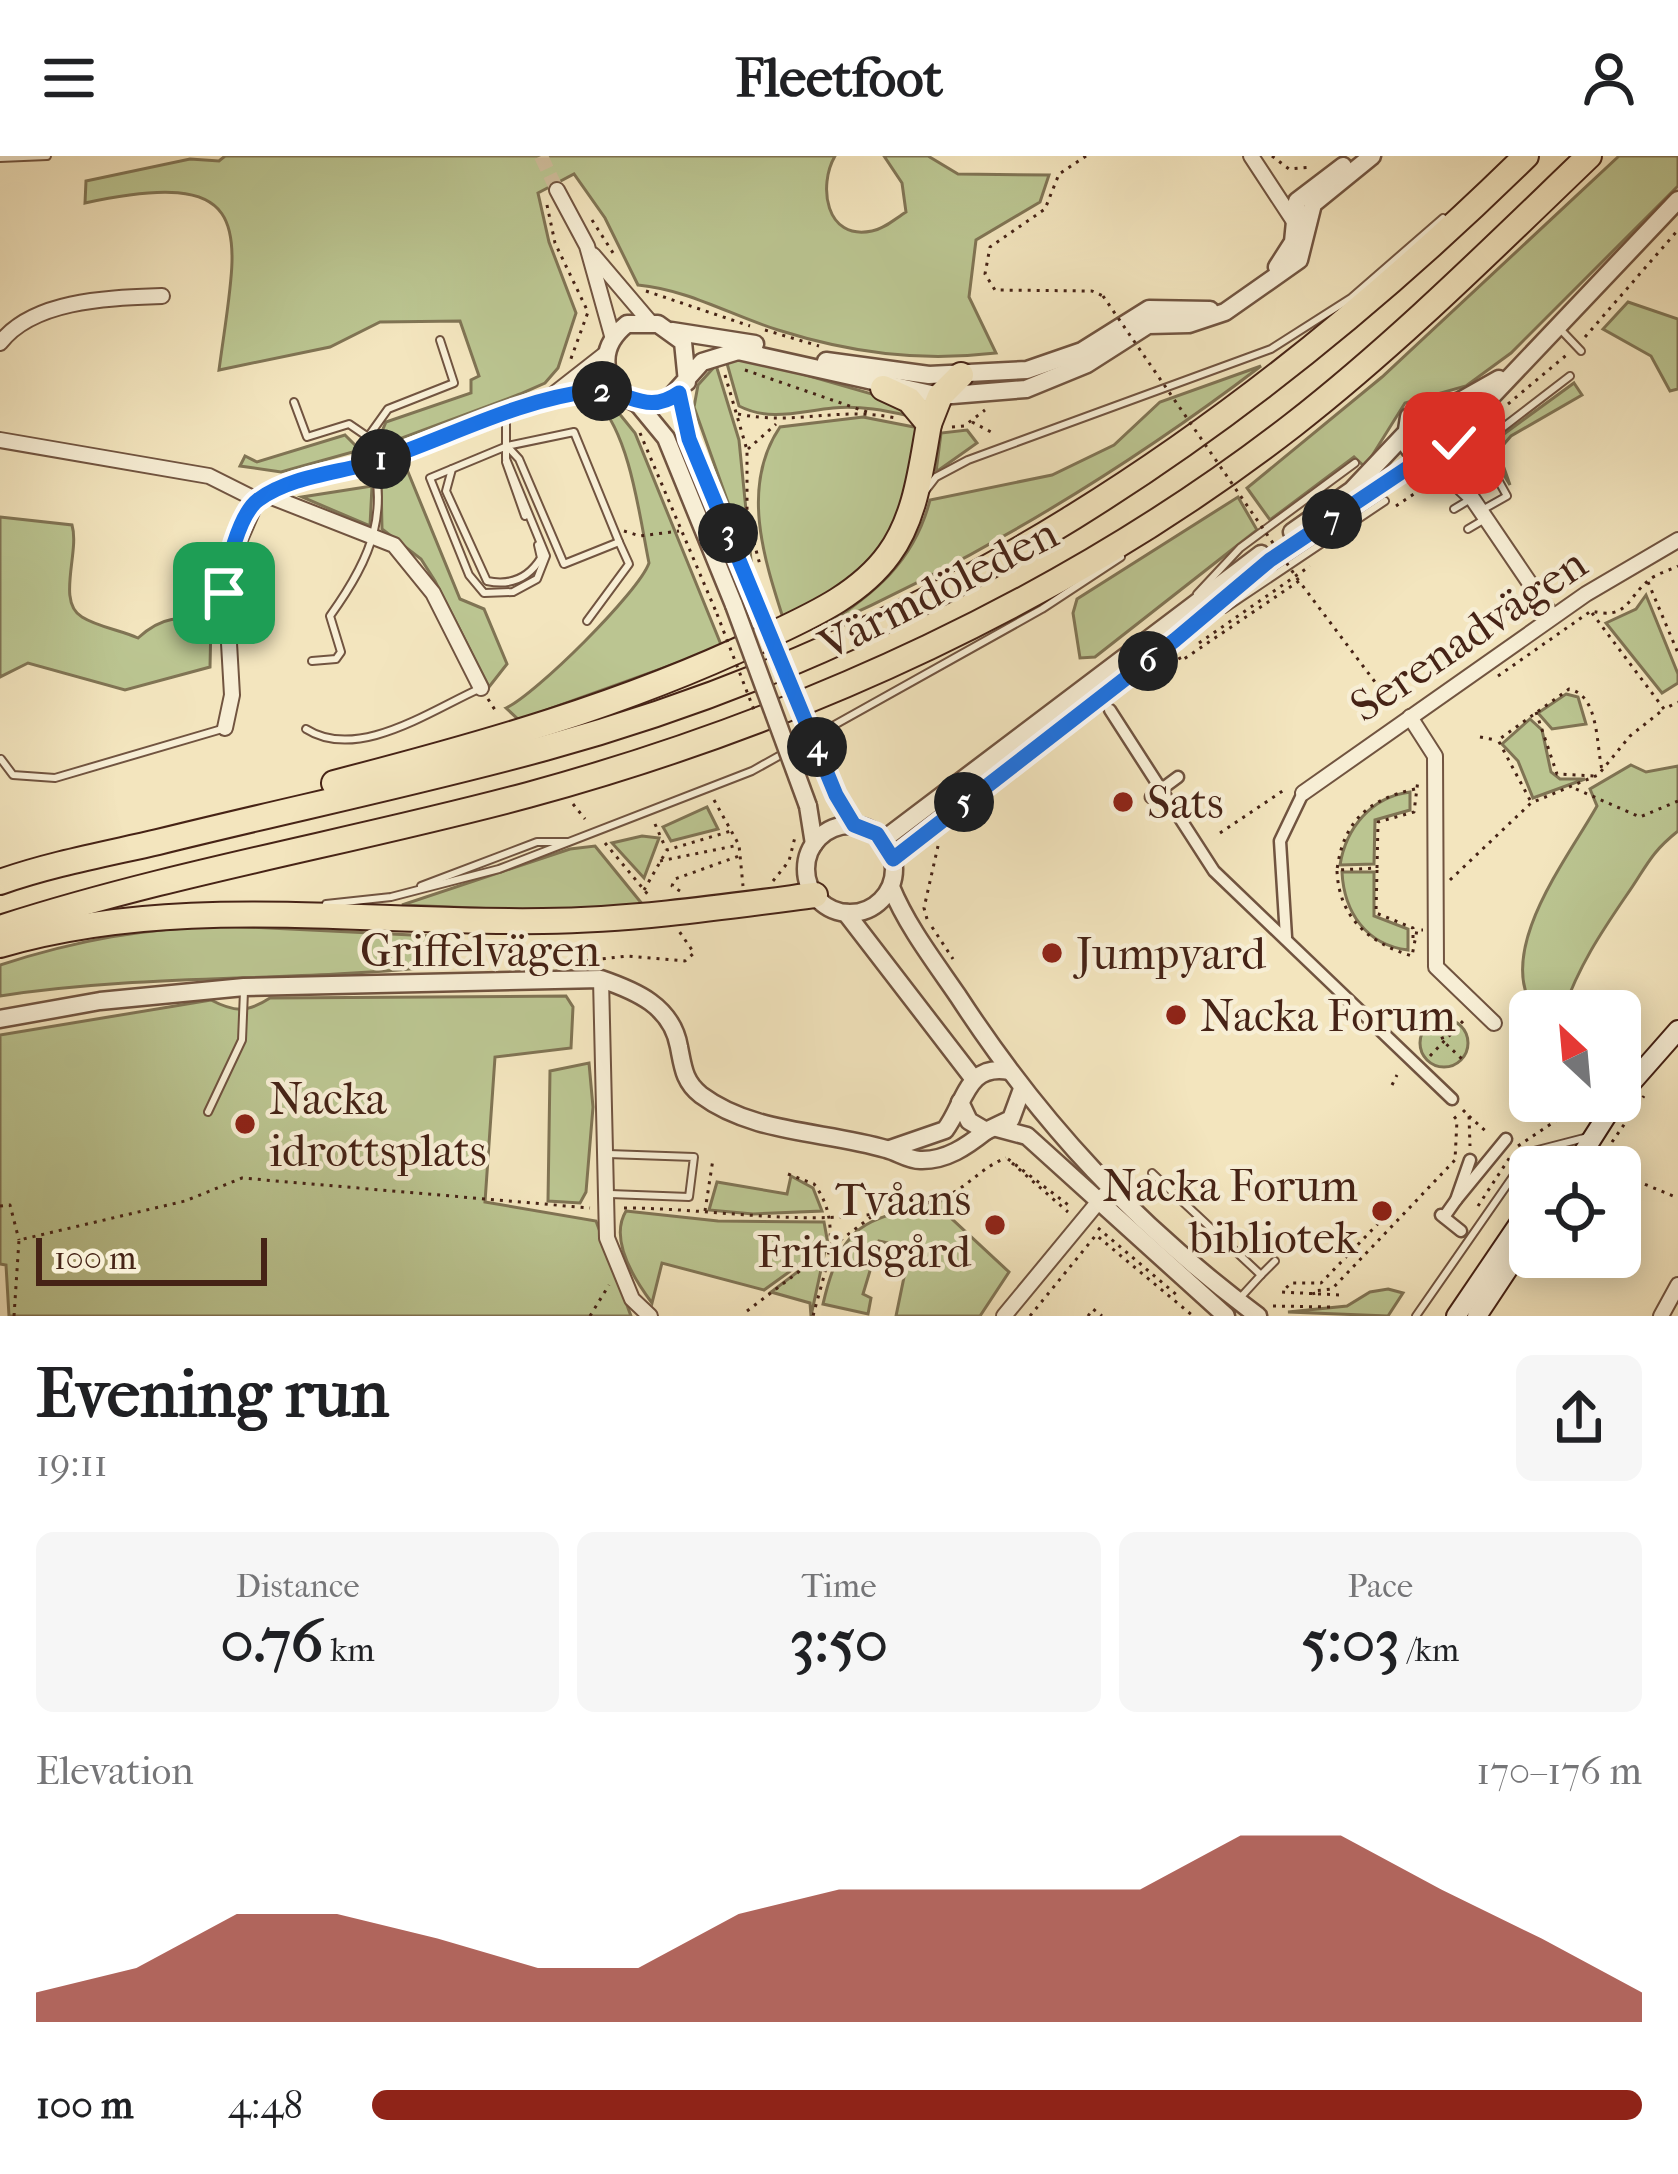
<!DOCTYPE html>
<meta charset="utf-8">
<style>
:root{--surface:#fff;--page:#f6f6f6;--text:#202124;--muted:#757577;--accent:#8f2418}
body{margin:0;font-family:"IM FELL French Canon",serif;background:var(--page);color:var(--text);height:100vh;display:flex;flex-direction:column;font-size:45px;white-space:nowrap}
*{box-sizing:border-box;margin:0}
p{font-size:39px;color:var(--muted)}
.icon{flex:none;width:66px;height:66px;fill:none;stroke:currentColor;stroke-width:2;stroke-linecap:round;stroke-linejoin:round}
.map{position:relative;height:1160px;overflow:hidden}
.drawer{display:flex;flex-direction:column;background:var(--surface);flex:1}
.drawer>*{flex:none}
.needle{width:78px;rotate:334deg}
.buttons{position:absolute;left:1509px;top:834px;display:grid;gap:24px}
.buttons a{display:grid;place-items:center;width:132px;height:132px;border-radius:18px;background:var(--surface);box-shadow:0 6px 30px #0003;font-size:60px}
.scale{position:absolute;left:36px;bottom:30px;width:231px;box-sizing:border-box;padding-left:12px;border:6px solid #462316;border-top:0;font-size:33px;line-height:42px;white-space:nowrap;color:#462316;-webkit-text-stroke:9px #f7eed5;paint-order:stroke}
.pin{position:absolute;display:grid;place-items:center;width:102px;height:102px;color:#fff;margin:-51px;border-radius:24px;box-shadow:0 6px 18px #0006}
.km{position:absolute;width:60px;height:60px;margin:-30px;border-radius:50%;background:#222;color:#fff;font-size:33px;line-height:60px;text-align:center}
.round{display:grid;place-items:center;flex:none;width:126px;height:126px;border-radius:18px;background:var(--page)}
.summary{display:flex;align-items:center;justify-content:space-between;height:204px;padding:0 36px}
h1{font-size:66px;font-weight:700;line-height:90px}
.stats{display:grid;grid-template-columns:repeat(3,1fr);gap:18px;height:204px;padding:12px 36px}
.stats div{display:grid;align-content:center;border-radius:18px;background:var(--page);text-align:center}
.stats b{font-size:60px;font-weight:700}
.stats small{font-size:33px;font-weight:400}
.stats p{font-size:33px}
.chart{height:336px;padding:24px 36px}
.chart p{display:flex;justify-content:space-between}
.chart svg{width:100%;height:216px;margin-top:12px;fill:var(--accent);opacity:.7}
ul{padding:0 36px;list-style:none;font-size:39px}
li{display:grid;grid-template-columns:192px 144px 1fr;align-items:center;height:90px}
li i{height:30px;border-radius:15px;background:var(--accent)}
header{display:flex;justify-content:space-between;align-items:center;height:156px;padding:0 36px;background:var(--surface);font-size:54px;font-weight:700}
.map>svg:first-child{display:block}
.green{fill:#bbc591;stroke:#807454;stroke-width:3}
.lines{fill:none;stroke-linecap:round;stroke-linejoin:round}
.minor-tunnel{stroke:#d0be9c;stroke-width:14;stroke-dasharray:14 7;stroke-linecap:butt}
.service-casing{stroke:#715440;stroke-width:10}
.pedestrian-casing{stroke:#715440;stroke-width:15}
.minor-casing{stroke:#715440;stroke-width:18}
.tertiary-casing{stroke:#715440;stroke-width:21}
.secondary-casing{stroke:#462316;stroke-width:22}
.motorway-casing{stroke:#462316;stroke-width:28}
.path{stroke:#462316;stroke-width:3;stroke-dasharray:3 6;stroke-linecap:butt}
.service{stroke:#f7eed5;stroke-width:6}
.pedestrian{stroke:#f7eed5;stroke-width:10}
.minor{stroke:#f7eed5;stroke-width:14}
.tertiary{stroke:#f7eed5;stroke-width:16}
.secondary{stroke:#f7eed5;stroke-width:18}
.motorway{stroke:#f3e5be;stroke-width:24}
.tertiary-bridge-casing{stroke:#715440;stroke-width:21;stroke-linecap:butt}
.path-bridge{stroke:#462316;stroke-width:3;stroke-dasharray:3 6;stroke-linecap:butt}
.tertiary-bridge{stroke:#f7eed5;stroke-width:16}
.route-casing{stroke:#fff;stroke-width:24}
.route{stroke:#1a73e8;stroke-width:15}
.poi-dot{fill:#8f2418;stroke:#f7eed5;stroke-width:4.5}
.labels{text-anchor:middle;stroke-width:9;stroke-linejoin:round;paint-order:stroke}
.street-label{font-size:45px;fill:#462316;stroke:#f7eed5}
.poi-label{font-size:45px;fill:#462316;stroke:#f7eed5;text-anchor:start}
</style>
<header><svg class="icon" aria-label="menu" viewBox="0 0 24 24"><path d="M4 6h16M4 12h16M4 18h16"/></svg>Fleetfoot<svg class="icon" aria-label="person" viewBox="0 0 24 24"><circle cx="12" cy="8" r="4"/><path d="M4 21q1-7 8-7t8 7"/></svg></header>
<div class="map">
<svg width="1678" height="1160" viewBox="0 0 1678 1160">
<rect width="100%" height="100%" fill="#f3e5be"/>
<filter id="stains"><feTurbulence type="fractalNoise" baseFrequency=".00167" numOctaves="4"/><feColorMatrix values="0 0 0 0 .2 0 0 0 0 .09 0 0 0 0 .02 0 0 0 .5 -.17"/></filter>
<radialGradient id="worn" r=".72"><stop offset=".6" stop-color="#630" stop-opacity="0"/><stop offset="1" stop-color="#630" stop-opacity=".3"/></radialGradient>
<g class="green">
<path d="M225,0H835C818,29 825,85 872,75C884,73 895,63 906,56L902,27L884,0H928L958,18L1049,19L1040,46L976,84L969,141L996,197C919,206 851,197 778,174C730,159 689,134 638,129L605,62L574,18L538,37L549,86L576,157L558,212L545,227L520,238L386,288L380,280L386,266L471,237V224L479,220L460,165L380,166L330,191L219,214C237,78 264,8 85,47L86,25L190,3L219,5Z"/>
<polygon points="1619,0 1678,0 1678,30 1511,197 1466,230 1405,247 1365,311 1354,301 1270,364 1247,332 1382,221"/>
<polygon points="1628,146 1678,163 1678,233 1670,235 1651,200 1603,173"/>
<path d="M743,201L893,244L919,262C891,256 863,249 833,252C801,255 770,266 739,250L726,204Z"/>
<polygon points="716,209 739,284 752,414 694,251 698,229"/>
<path d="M1261,210C1124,314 979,402 822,472C875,437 914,406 930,344L1052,319L1114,289L1160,246Z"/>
<polygon points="1574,227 1582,239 1511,280 1498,295 1510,329 1493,301 1493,286"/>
<path d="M598,247L614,251L635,277L722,491L519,564L506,552C535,539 639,436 649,407C640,363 630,279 598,247Z"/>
<path d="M863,261L919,272C913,301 911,339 899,366C878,414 827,440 784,465C764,403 740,330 780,271Z"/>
<polygon points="967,274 977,287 936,316 941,277"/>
<polygon points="345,279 360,294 281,316 240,310 245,300 257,306"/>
<polygon points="408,316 460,443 484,453 507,508 489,531 435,425 421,403 382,373 381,326"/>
<polygon points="372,330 370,370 302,341"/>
<polygon points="1238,341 1257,374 1095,501 1080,502 1073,457 1077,443"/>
<path d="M0,361L72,369C80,396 56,446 82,461C98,471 120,474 138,482C162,460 179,460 211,466L210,511L125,534L28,507L0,521Z"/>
<polygon points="1646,439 1678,518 1678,527 1662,537 1606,467 1636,453"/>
<polygon points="1566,538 1578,541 1586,568 1552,573 1538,557"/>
<polygon points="1530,563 1542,574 1551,616 1560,623 1585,623 1533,642 1518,605 1502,588"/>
<path d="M1631,609L1646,616L1678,610V675C1649,698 1646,712 1626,740C1600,778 1579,810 1563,855H1535C1493,796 1568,702 1597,650L1590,633Z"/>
<path d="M1410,636V654L1375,664L1374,708L1340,709C1346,672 1371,641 1410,636Z"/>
<polygon points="707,651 718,673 671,685 663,671"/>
<polygon points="642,680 659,682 644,722 612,687"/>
<polygon points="595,690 643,749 546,755 402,749 570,693"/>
<path d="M1374,716V760L1408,773V794C1366,789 1344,756 1342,716Z"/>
<path d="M226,770L432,780L430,811C286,826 143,818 0,840V809C77,784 145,772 226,770Z"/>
<path d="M566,840L573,851L571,892L495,901L485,1046L596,1065L631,1160H9L6,1109L0,1108V879L211,844C234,856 247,857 270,842Z"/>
<circle cx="1444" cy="887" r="24"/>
<polygon points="589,907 593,951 586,1036 580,1047 548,1045 550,915"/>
<polygon points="791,1020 813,1032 822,1055 753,1058 709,1054 717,1026 787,1038"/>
<path d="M959,1039L960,1051L951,1062L1009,1116L980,1160H896L910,1092L879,1085L863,1138L871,1142L868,1158L823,1148C846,1049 876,1068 959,1039Z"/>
<path d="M626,1055L718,1065L824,1066L828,1088L764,1134L662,1107L652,1147C634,1123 609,1083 626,1055Z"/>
<polygon points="825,1095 811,1160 810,1147 771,1136"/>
<polygon points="1388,1133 1403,1137 1388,1160 1288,1156 1347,1150 1370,1136"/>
</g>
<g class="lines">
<polyline class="minor-tunnel" points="541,0 557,34"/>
<defs>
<g id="service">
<polyline points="0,2 47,0"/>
<polyline points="1562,175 1581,195"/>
<polyline points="294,246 307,281 349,268 368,281 388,253 454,227 440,184"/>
<polyline points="506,260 506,303 546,400 537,423 513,436 484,437 469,419 430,322 507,290 574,276 619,386 564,408 519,303 507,290"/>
<polyline points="506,306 525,360"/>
<path d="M452,313L446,335L487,425C510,430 528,423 541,402L538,389"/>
<polyline points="926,334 936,321 968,304 1271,193 1351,142 1443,62"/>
<polyline points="1454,353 1469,344"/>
<polyline points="1482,354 1507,340 1486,302 1488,283 1570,220"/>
<polyline points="1468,373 1485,363"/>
<polyline points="1197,438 1240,392 1355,307"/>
<polyline points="1224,453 1385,345"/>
<polyline points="587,465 629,408 619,386"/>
<path d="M312,505L336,503L341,496L330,460C373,400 391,355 368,281"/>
<path d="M306,573C358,606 431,554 481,532"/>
<polyline points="1,603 13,619 55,622 222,573"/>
<polyline points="421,730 537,686 567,686"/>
<polyline points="326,748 391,741 499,713 752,615 1042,453 1121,401"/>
<polyline points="208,956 242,884 244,835"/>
<polyline points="608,998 694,1001 689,1041 610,1038"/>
<polyline points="1152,1017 1261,1119 1240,1142"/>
<polyline points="1261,1119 1275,1105"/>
<polyline points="1416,1160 1530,996 1588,981"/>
</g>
<g id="pedestrian">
<polyline points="1110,554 1166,641"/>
<polyline points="1151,641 1178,621"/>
<polyline points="1174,653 1214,715 1452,943"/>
<polyline points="1286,781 1280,685 1303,637"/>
<polyline points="1456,1044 1506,983"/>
<polyline points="1441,1059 1461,1075"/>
<polyline points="1444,1061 1456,1044 1470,1004"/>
</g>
<g id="minor">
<polyline points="1251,0 1293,64"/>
<polyline points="557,34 587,90 613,183"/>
<polyline points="593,99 650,166"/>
<path d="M0,187C34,143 111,142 162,140"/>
<polyline points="545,245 605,198"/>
<polyline points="0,284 209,320 257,344 285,329 375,306 545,245 596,235 620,239"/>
<polyline points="1454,287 1470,337"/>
<polyline points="1431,304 1472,342 1552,460"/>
<polyline points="269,340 394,389 433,437 481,532"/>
<polyline points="1410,561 1435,600 1436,811 1494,867"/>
<polyline points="225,572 232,539 225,418 257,344"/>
<polyline points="1303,637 1586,438 1678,384"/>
<polyline points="601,823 607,1082 632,1143 650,1160"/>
<polyline points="1004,1160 1104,1039"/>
<polyline points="1661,1160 1678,1129"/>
</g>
<g id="tertiary">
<polyline points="1277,111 1293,86 1297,45 1343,10"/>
<polyline points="672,175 755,188"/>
<polyline points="826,205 929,219 1027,214 1082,195 1149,153 1210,154"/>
<path d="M687,226L683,186L658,168H627C594,194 603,231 638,248L667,245L702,206L738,195L940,240L1026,233L1087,208L1148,169L1189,168L1225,156L1299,104L1313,48L1372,0"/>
<polyline points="679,237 689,283 754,440"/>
<polyline points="638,248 666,282 734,449"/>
<polyline points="1435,252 1453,266 1450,294 1429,304 1414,299 1405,287 1409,261 1460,245 1499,223"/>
<polyline points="1456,278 1678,44"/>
<polyline points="1292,376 1352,334 1404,279"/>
<polyline points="808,650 814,688"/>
<circle cx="850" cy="713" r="44"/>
<polyline points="883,684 1261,398"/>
<polyline points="893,703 1175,485 1270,404 1421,303"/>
<path d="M891,731C907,770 934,805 958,840C1042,969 1135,1068 1258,1160"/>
<polyline points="846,757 973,922"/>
<path d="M0,863L100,845L244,831L601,823C636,835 672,850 679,891C683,911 684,926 701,939C753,978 826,975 886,993C898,996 908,1004 920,1004C946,1005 967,990 986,975"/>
<polyline points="960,946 969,965 986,975 1011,963 1022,933"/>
<polyline points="997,972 1027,980 1226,1160"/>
<path d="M890,993L945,974C965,948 966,907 1009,915"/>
</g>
<g id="secondary">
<polyline points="1620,940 1678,874"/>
<polyline points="1574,1011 1616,945"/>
<polyline points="1456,1160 1530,1051"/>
<polyline points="1477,1160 1530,1080"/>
</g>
<g id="motorway">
<polyline points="929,268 940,240 961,219"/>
<path d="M334,627C481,589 623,549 760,484C806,462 858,441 889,398C916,361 921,312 929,268L909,244L883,232"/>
<path d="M0,726C51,708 106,698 158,686C287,654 417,627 545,592C930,487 1244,277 1526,0"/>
<path d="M0,772C173,716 353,686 528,639C800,565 1070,442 1293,269C1398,187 1493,92 1589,0"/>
<path d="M0,789C179,737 360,768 543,765C634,764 724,751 815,739"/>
</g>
</defs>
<use href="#service" class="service-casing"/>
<use href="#pedestrian" class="pedestrian-casing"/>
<use href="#minor" class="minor-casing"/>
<use href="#tertiary" class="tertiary-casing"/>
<use href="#secondary" class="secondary-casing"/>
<use href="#motorway" class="motorway-casing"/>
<g class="path">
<polyline points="1086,0 1059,18 1045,53 990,91 985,118 995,134 1092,135 1103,140"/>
<polyline points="1272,0 1289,13 1312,11"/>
<polyline points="547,49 555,87 588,156 569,208"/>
<polyline points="592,64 615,100"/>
<polyline points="646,135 750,170"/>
<polyline points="765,174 819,190"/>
<polyline points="1585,181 1678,74"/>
<polyline points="745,214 867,256"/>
<polyline points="725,219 747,294 747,360 760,409"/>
<polyline points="1508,248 1570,196"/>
<path d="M738,258C796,270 837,250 896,262"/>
<polyline points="972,266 995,278"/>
<polyline points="952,271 964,270 985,254"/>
<polyline points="640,277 717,458"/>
<polyline points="748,293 776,268"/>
<polyline points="1396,350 1433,325"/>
<polyline points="624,375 640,380 679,375"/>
<polyline points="1648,426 1678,497"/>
<polyline points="1592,457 1664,553 1678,546"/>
<polyline points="1199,487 1310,410"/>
<polyline points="1179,501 1181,505 1299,425 1378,530"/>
<path d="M1498,520L1591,455C1628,464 1626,443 1649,424C1656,418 1670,414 1678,410"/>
<polyline points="488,543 497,557"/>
<polyline points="1536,556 1557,618 1594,620"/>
<polyline points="1480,581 1496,584"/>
<path d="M1415,633C1369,643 1343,665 1337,714L1377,712L1378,666L1414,656L1418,624"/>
<polyline points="1576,633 1640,661 1678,645"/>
<polyline points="714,644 739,689 743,730"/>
<path d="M1530,644L1498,584L1569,533C1599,539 1596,587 1602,614"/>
<polyline points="573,648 585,663"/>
<polyline points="655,668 666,693"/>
<polyline points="1220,677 1287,632"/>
<polyline points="605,687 650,741"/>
<polyline points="660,705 739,689"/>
<polyline points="1377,714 1376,757 1413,772 1413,787"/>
<path d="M1337,715C1339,762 1369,787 1412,800L1417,774H1423"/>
<polyline points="1450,724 1531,647 1598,619 1630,580 1664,553"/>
<polyline points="773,725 789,705 795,681"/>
<polyline points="644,734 667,694 731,675"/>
<polyline points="680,735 672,730 675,723 739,700"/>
<polyline points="927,763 924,752 938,690"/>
<polyline points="932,771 953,803"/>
<polyline points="567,807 627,800 685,805 694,797 679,775"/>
<polyline points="1435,864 1444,886 1462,903"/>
<polyline points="1430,900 1465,863"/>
<polyline points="1392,929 1397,919"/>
<polyline points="1463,954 1469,960 1470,990"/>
<polyline points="1469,960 1489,978"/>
<polyline points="1612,986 1644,940"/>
<polyline points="1518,990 1585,945"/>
<polyline points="1008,1003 1071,1051"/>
<polyline points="1012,1007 1068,1056"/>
<path d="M788,1018L814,1028C845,1068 824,1117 813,1160"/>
<polyline points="1620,1018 1678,1042"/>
<polyline points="0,1050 10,1049 19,1084"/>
<polyline points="1478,1050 1512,998"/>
<path d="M624,1052C731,1052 839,1080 944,1041C967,1032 983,1010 1006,1002"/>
<polyline points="705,1055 713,1003"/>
<polyline points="1098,1072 1178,1140"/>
<polyline points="1314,1139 1313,1135 1332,1133 1455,1004 1457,964 1452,958"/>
<polyline points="1339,1139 1282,1136 1291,1127 1321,1127 1392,1053"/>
<polyline points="1273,1150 1330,1151"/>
<polyline points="747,1155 875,1058"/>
<polyline points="14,1160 19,1084 185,1045 242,1022 590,1052"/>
<polyline points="590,1160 609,1129"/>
<polyline points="1030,1160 1096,1079 1193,1160"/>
<polyline points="1088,1160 1093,1153 1102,1160"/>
</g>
<use href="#service" class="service"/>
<use href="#pedestrian" class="pedestrian"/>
<use href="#minor" class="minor"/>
<use href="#tertiary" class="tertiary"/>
<use href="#secondary" class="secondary"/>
<use href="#motorway" class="motorway"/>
<defs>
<g id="tertiary-bridge">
<polyline points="754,440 836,639"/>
<polyline points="734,449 808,650"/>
</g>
</defs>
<use href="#tertiary-bridge" class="tertiary-bridge-casing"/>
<g class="path-bridge">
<polyline points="1103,140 1299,425"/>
<polyline points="717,458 754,554"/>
<polyline points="1160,654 1188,635"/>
</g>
<use href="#tertiary-bridge" class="tertiary-bridge"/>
</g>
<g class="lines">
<defs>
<path id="route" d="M224,437C225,414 239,358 258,344C292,319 342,317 381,304C449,281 520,243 592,235C627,232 645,261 679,237L689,283L836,639L854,669L877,678L893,703L1175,484L1270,404L1421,303L1443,300L1454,287"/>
</defs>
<use href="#route" class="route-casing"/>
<use href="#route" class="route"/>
</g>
<g class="poi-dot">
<circle cx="1123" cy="646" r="12"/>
<circle cx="1052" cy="797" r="12"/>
<circle cx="1176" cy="859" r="12"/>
<circle cx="245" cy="968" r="12"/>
<circle cx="1382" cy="1055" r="12"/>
<circle cx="995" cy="1069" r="12"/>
</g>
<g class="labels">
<g class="street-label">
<text transform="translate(938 432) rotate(-27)" y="16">Värmdöleden</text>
<text transform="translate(1468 478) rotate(-34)" y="16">Serenadvägen</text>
<text x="480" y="810">Griffelvägen</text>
</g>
<g class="poi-label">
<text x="1147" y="662">Sats</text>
<text x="1076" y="813">Jumpyard</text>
<text x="1200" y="875">Nacka Forum</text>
<text x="269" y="958">Nacka<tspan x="269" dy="52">idrottsplats</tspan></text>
<text x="1358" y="1045" text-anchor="end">Nacka Forum<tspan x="1358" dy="52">bibliotek</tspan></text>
<text x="971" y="1059" text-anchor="end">Tvåans<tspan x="971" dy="52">Fritidsgård</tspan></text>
</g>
</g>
<rect width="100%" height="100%" filter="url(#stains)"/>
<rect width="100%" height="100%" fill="url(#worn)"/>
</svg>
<div class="buttons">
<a><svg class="needle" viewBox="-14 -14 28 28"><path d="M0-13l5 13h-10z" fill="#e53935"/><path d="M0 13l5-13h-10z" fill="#757577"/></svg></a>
<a><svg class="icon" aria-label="locate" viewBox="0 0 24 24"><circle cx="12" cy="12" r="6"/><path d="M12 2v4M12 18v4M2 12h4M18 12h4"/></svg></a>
</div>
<div class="scale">100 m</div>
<div class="pin" style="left:224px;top:437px;background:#1e9e55"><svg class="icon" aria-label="arrive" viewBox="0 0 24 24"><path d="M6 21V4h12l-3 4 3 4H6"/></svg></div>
<div class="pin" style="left:1454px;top:287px;background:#d93025"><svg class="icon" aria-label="check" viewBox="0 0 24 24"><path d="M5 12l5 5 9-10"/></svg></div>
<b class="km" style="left:381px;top:303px">1</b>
<b class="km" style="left:602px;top:235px">2</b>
<b class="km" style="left:728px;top:377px">3</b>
<b class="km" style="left:817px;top:591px">4</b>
<b class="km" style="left:964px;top:646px">5</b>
<b class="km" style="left:1148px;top:505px">6</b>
<b class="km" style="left:1332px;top:363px">7</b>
</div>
<section class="drawer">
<div class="summary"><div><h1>Evening run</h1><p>19:11</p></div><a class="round"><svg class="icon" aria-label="share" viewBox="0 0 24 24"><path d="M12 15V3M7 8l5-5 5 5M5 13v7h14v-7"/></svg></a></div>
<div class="stats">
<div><p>Distance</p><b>0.76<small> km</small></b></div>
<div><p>Time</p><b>3:50</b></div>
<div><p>Pace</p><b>5:03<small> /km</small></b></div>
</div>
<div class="chart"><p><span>Elevation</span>170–176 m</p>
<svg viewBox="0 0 160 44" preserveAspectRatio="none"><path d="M0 44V38L10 33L20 22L30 22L40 27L50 33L60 33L70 22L80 17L90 17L100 17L110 17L120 6L130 6L140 17L150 27L160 38V44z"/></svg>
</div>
<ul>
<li><b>100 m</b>4:48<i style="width:100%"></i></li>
</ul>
</section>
